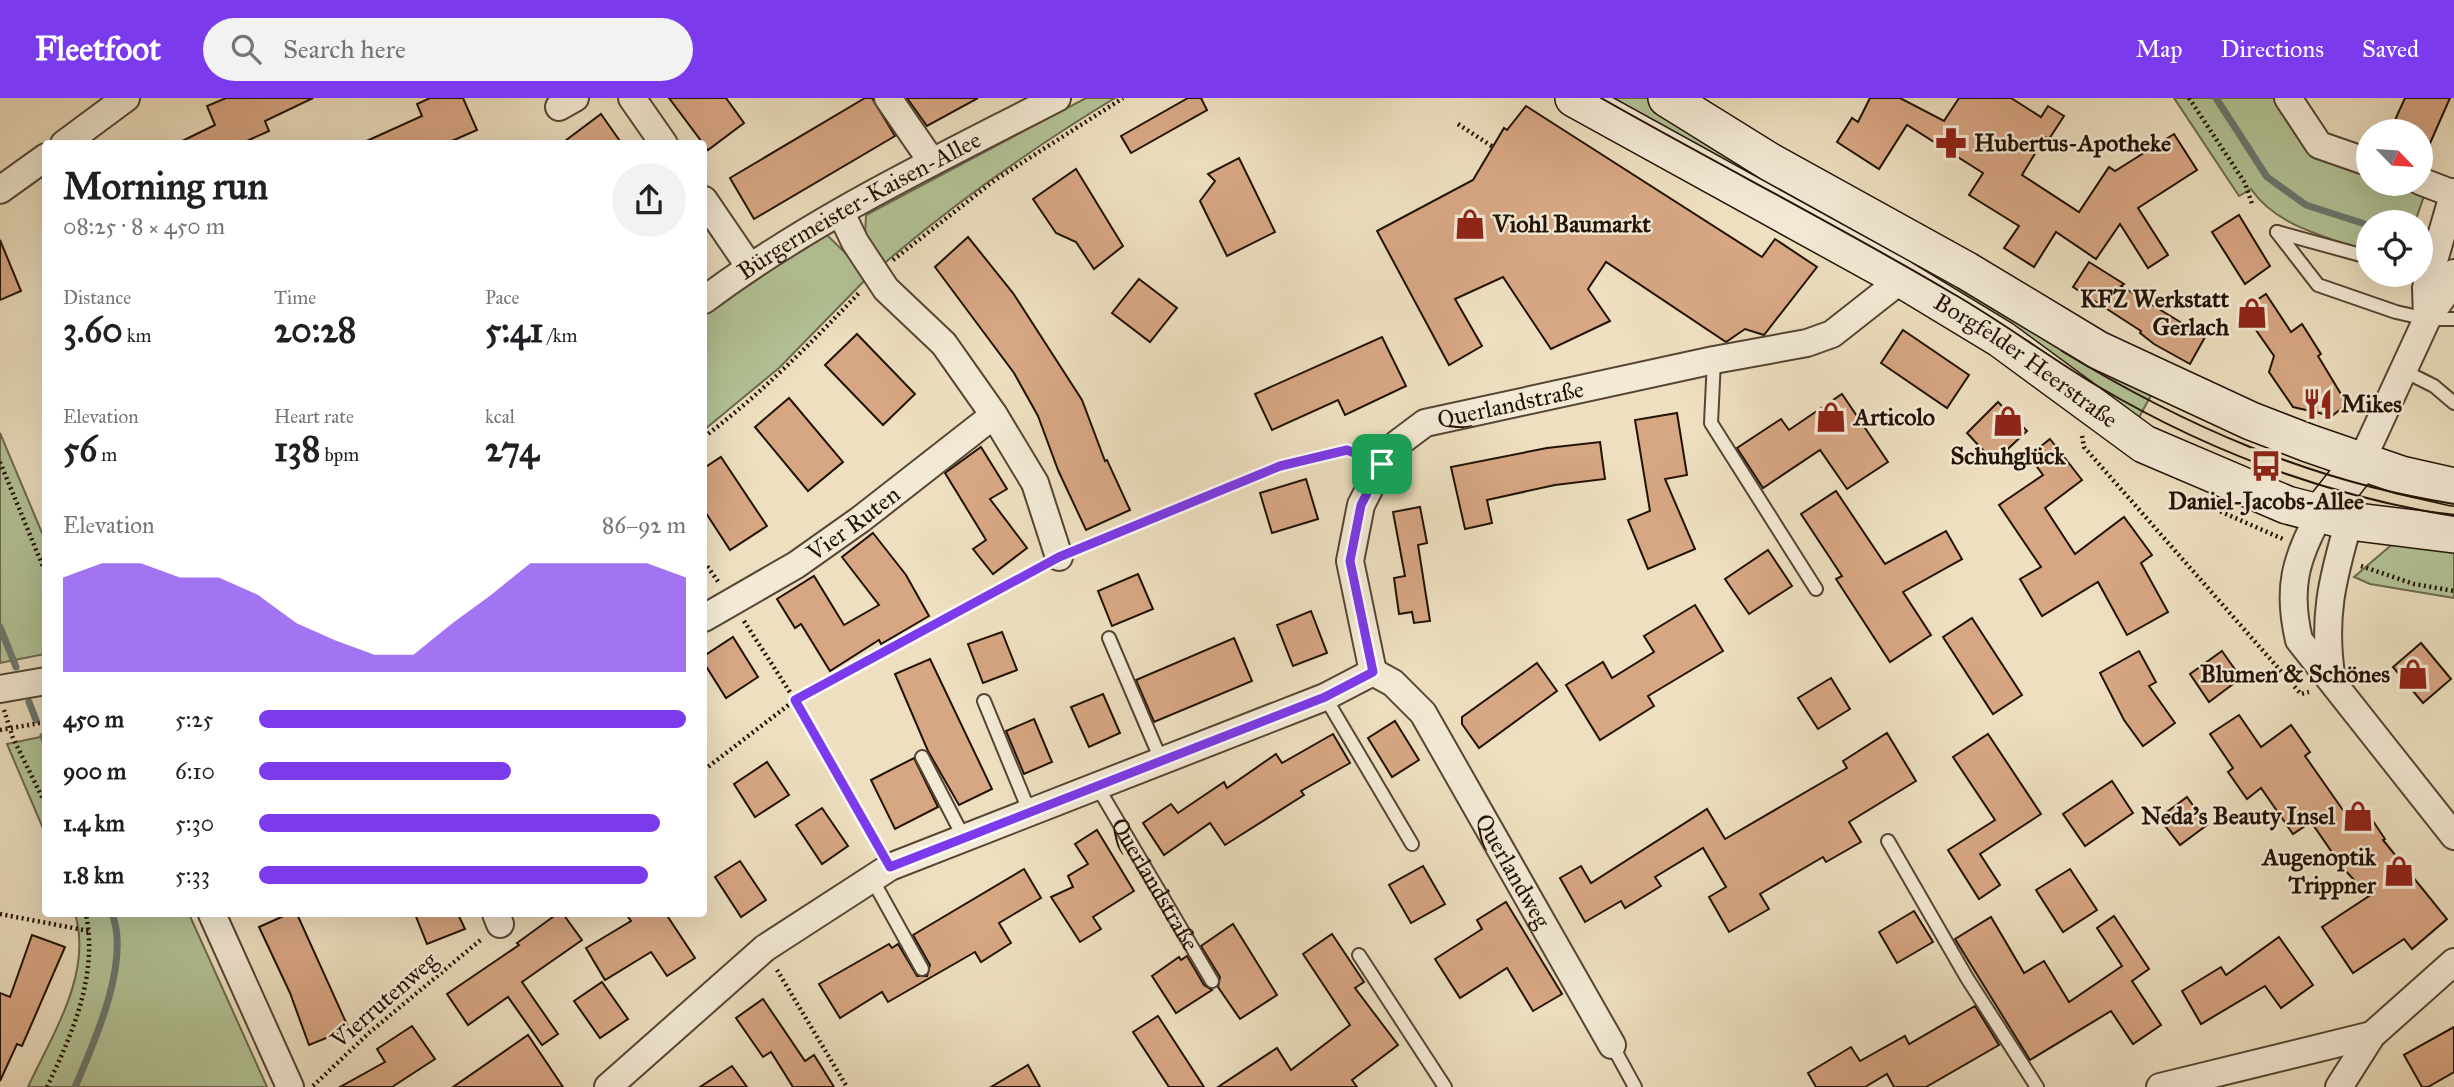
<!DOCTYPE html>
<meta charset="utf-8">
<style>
:root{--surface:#fff;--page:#f2f2f2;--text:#202124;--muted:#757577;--accent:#7c3aed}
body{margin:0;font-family:"IM FELL Great Primer",serif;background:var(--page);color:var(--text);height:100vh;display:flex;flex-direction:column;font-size:26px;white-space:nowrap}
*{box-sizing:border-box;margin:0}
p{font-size:23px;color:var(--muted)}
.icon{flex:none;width:38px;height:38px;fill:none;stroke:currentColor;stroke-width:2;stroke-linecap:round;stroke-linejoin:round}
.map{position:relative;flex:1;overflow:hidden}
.details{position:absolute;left:42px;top:42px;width:665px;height:777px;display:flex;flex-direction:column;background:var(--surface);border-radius:7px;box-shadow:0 7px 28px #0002}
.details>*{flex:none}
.needle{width:46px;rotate:115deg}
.controls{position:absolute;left:2356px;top:21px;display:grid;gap:14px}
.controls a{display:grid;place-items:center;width:77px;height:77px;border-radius:50%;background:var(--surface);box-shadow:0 7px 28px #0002;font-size:35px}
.pin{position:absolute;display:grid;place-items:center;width:60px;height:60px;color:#fff;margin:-30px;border-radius:14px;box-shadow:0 4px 10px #0006}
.round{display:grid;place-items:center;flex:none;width:74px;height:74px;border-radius:37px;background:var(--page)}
.headline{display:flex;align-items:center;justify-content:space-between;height:119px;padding:0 21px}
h1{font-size:38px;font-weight:700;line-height:52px}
.metrics{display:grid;grid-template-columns:repeat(3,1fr);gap:10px;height:119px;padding:7px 21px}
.metrics div{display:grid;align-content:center}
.metrics b{font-size:35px;font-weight:700}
.metrics small{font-size:19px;font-weight:400}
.metrics p{font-size:19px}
.chart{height:196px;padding:14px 21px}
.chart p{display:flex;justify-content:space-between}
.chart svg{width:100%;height:126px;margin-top:7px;fill:var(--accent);opacity:.7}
ul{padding:0 21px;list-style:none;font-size:23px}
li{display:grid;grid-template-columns:112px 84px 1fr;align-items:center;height:52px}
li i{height:18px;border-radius:9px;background:var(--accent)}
header{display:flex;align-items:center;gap:42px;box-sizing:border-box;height:98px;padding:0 35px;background:var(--accent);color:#fff}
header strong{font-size:33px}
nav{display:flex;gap:38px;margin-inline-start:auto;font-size:24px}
.search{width:490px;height:63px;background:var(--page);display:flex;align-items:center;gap:18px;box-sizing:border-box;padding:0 24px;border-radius:38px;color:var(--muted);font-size:26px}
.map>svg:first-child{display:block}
.green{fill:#b3c396;stroke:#6a6a4e;stroke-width:2}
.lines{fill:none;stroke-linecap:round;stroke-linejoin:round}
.stream{stroke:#6a7870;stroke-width:7}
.building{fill:#d7a683;stroke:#221206;stroke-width:2}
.lane-casing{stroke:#554534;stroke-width:16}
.street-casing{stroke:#554534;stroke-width:30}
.secondary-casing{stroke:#221206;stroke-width:40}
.path{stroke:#221206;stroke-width:4.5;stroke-dasharray:2 3.5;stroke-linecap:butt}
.lane{stroke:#f3ead5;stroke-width:12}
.street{stroke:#f3ead5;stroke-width:26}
.secondary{stroke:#f3ead5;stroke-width:37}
.tram{stroke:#221206;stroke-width:2}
.route-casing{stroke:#fff;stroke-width:14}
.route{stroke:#7c3aed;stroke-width:9}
.labels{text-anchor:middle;stroke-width:5;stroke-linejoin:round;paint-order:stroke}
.poi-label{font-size:24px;font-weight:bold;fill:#221206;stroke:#f3ead5;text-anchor:start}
.street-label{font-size:24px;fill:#221206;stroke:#f3ead5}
</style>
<header>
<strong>Fleetfoot</strong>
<div class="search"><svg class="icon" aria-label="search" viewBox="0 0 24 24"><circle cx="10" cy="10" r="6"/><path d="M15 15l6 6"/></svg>Search here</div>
<nav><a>Map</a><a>Directions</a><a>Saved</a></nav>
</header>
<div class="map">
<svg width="2454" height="989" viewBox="0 0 2454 989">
<rect width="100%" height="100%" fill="#eddfbf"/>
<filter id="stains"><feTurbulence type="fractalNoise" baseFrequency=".00286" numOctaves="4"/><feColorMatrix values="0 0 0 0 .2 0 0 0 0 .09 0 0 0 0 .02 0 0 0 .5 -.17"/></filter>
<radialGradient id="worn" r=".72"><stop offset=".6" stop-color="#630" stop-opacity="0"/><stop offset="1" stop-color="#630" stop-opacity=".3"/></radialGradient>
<g class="green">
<path d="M1086,0H1115C1031,51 954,105 880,169L865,137L866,117Z"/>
<polygon points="1590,0 1647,0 1684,25 2154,292 2137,323"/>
<path d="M2174,0H2275L2304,46L2368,76V86H2401L2425,95L2415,124H2368V154C2326,138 2277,129 2251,91L2239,98Z"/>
<polygon points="827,137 869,178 779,270 704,332 704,215 755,176"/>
<polygon points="0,335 45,442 45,556 0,565"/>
<polygon points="2396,443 2454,450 2454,500 2370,486 2354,479"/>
<polygon points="45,638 46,638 45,735 7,646"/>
<path d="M75,816H189L267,989H28C52,937 93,875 75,816Z"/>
</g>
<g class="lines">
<g class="stream">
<polyline points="2216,0 2267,79 2306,107 2368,127"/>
<polyline points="0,529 16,569"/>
<polyline points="29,604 36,622"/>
<polyline points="43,638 46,645"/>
<path d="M75,989C94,945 131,863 112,816"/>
</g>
</g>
<g class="building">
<polygon points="226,0 313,0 265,23 269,33 240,46 176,46 215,27 207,8"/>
<polygon points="430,0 463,0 477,32 445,46 360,46 422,18 417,6"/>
<polygon points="669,0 726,0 744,25 708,52"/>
<polygon points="865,0 872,0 895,38 754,121 730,80"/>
<polygon points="907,0 978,0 927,28"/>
<polygon points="1188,0 1201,0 1207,12 1131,55 1121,38"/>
<polygon points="1870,0 1900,0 1944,23 1959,0 2011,0 2041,19 2048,8 2064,18 2049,41 2045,39 2022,77 2079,114 2109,69 2115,73 2174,36 2197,72 2138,110 2168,157 2148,170 2120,126 2096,161 2056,134 2034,169 2004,150 2019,128 1969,97 1983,75 1907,27 1879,71 1837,44 1852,20 1858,24"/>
<polygon points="2405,0 2450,0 2420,68 2420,33 2390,33"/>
<polygon points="1526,8 1762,159 1775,141 1817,169 1764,237 1745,231 1726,244 1606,164 1588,191 1610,223 1551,251 1503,179 1455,201 1482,248 1449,267 1377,133 1473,82 1504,30 1507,32"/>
<polygon points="601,16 622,46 561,46"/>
<polygon points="1239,60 1275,134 1227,158 1200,103 1215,83 1208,76"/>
<polygon points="1076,71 1123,148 1094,171 1076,144 1056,135 1033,101"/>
<polygon points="2239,117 2270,168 2245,186 2212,134"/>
<polygon points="968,139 1013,195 1082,302 1105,363 1107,362 1130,412 1086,432 1058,372 1038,318 1014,275 935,169"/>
<polygon points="0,142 21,193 0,202"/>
<polygon points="2089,164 2124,186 2121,188 2205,239 2190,266 2154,246 2140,235 2141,233 2073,189"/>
<polygon points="1139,181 1177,210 1150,244 1112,215"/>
<polygon points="2266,196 2291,234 2302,226 2321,256 2318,258 2347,306 2332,318 2293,309 2269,274 2274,258 2242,212"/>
<polygon points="1903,232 1969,277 1947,310 1881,265"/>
<polygon points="857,236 915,296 883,327 825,267"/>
<polygon points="1382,239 1406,288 1345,317 1338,302 1272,332 1255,296"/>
<polygon points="1842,296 1888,364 1847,391 1820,352 1763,390 1737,350 1781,321 1789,332"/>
<polygon points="789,300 843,364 808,393 755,329"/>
<polygon points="1998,304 2027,333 1994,364 1967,335"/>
<polygon points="1677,315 1687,377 1665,381 1695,451 1648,471 1628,422 1650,413 1635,322"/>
<polygon points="2050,341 2082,382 2045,410 2075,456 2124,419 2152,457 2141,465 2168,514 2127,537 2098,484 2042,518 2020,481 2041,469 1999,407 2043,377 2029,358"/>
<polygon points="1600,344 1605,381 1555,387 1487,402 1492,425 1465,431 1451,369 1547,350"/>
<polygon points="981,349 1007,391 990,401 1027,450 993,476 973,451 986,442 945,375"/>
<polygon points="721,359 767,428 730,452 704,412 704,370"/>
<polygon points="1306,381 1318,421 1272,435 1260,395"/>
<polygon points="1836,393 1885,466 1946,433 1962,461 1903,494 1931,537 1890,564 1836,481 1842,478 1801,416"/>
<polygon points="1420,409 1427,445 1418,447 1430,523 1414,525 1412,514 1399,516 1394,480 1405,478 1393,414"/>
<polygon points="873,435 906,477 929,518 881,546 879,542 830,573 801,526 795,530 777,501 814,478 844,527 879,507 842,459"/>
<polygon points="1768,452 1792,488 1749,516 1725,481"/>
<polygon points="1138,476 1153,511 1112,528 1098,493"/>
<polygon points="1695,507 1723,553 1648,598 1654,608 1600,642 1566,587 1603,564 1612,580 1654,554 1644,538"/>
<polygon points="1311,513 1327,555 1293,568 1277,527"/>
<polygon points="1972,520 2022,597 1993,616 1943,539"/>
<polygon points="1002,534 1017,572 983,585 968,546"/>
<polygon points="733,539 758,579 726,600 704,565 704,558"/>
<polygon points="1234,540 1252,583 1154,624 1136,582"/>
<polygon points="2421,545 2451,581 2423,605 2393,569"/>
<polygon points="2139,553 2156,584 2149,588 2175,625 2143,648 2124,622 2100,575"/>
<polygon points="2222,553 2241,580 2209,604 2190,576"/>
<polygon points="930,561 992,691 959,707 928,653 895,576"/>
<polygon points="1537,565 1557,593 1479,650 1462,626 1462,619"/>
<polygon points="1831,580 1850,611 1818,631 1798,600"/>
<polygon points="1103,596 1120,635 1089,649 1071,609"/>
<polygon points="2239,617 2261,649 2291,627 2310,654 2305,658 2345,715 2361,705 2385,741 2383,742 2447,821 2412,851 2404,841 2353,875 2322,829 2369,798 2343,770 2311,724 2293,736 2261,690 2247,701 2228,674 2233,670 2210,636"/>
<polygon points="1034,621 1052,664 1024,676 1006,633"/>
<polygon points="1395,623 1419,662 1392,679 1368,640"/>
<polygon points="1887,635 1916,683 1849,724 1861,744 1826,764 1823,759 1760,796 1769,811 1729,834 1709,799 1726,789 1703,750 1655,779 1661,788 1625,810 1621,803 1585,824 1560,780 1581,768 1591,785 1707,711 1725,741 1847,670 1843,663"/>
<polygon points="1333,636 1350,665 1301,693 1304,697 1225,747 1210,725 1164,757 1143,725 1171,706 1178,715 1224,684 1227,690 1276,656 1282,665"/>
<polygon points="1988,636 2041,716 1980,756 2000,787 1979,801 1948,752 1995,722 1953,659"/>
<polygon points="914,660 938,709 895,731 871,682"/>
<polygon points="767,664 789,697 755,719 734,686"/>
<polygon points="2112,683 2133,715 2085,748 2063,716"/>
<polygon points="2187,699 2207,727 2180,747 2159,720"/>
<polygon points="822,710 848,748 822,766 796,727"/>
<polygon points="1097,732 1134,793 1093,819 1101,831 1080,844 1051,799 1073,789 1068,778 1088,766 1075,746"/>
<polygon points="740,763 766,802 741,819 715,779"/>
<polygon points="1423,768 1445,806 1411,825 1389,787"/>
<polygon points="1024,771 1041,800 999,825 1011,845 981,864 975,854 888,904 882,894 840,920 819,886 889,846 892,850 898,846 917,878 927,878 930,867 913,837"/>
<polygon points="2070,771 2097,812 2063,834 2036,792"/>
<polygon points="1506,804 1562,896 1533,913 1507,870 1460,900 1435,861 1482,831 1477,822"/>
<polygon points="1914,813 1933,844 1897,865 1879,834"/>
<polygon points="288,816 297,816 349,931 309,947 290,895 259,829"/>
<polygon points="415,816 458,816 465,831 427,846"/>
<polygon points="557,816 563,816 582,842 522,884 558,936 542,947 508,899 468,927 447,896 519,847 517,845"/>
<polygon points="626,816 666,816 695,860 667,878 651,854 605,882 586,850 631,823"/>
<polygon points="2114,818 2149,871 2132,883 2161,927 2133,946 2111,913 2030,962 1955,841 1991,819 2024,875 2044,863 2069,904 2122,868 2097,830"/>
<polygon points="1233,826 1277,897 1240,921 1218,889 1220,879 1201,848"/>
<polygon points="1332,836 1364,884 1355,890 1398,947 1352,982 1357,989 1218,989 1277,950 1291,972 1350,927 1303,856"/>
<polygon points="32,837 65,849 22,948 17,946 0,983 0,895 10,899"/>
<polygon points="2279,839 2313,887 2281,910 2265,888 2201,926 2182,893 2221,869 2226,877"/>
<polygon points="1187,858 1204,887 1212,892 1176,915 1152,878 1179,859 1181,862"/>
<polygon points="602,884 628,921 600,940 574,903"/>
<polygon points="763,901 805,963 814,957 834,989 793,989 771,954 763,959 736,920"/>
<polygon points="1975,908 1999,947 1926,989 1894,989 1887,976 1865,989 1816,989 1808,975 1851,949 1860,963 1905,938 1909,946"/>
<polygon points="1158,918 1204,989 1169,989 1133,934"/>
<polygon points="412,928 435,961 392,989 340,989 385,964 377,951"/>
<polygon points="2454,929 2454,974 2428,989 2422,989 2404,957"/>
<polygon points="528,937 563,989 453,989"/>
<polygon points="1028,967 1040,989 991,989"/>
<polygon points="732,968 747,989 700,989"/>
</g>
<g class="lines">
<defs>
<g id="lane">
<polyline points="2277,134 2318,187 2396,214 2427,221 2454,221"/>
<polyline points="2277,134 2368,159"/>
<polyline points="1714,262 1711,325 1816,491"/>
<polyline points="2404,273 2434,288 2454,305"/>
<polyline points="1109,540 1161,662"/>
<polyline points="1325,599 1412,746"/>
<polyline points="984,603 1030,715"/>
<polyline points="922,659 964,740"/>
<path id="s1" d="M1097,688L1212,883"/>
<polyline points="1888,743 1967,880 2037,989"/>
<polyline points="872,781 922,871"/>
<polyline points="1359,857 1445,989"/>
<polyline points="1612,947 1635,989"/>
</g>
<g id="street">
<polyline points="632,0 664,46"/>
<polyline points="888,0 932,64"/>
<polyline points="2288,0 2319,47 2368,64"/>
<polyline points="559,9 575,0"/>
<polyline points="64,46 126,0"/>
<polyline points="2420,83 2454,96"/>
<polyline points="0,92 46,59"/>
<polyline points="704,102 749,168"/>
<polyline points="841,115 855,144 886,191 944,246 994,317 1035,385 1059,459"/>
<path id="s2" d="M704,202C812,121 937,62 1057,0"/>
<polyline points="2427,221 2426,190 2454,94"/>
<polyline points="2361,364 2427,221 2449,190 2454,175"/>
<path d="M2320,416C2295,461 2287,491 2299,542L2454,738"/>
<path id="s3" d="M704,520L796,467L861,421L994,317"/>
<path id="s4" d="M1373,574L1350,463L1361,407L1382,366L1397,346L1425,325L1714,262L1807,245L1832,236L1902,181"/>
<path id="s5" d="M1373,574L1393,585L1423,615L1612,947"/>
<path d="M2332,583C2322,521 2332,482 2349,423"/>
<polyline points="0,591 46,583"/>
<polyline points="212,816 290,989"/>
<polyline points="496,816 500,826"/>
<polyline points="608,989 765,850 890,769 1325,599 1373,574"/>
<polyline points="2160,989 2372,937"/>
<polyline points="2339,989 2372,937 2454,864"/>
</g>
<g id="secondary">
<path id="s6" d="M1574,0L1902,181L2001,241L2144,346L2287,407L2349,423L2454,436"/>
<polyline points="1667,0 1770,64 1967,173 2098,252 2251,323 2308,345 2401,377 2454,389"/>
<polyline points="2320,416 2361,364"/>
</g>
</defs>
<use href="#lane" class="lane-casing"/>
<use href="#street" class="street-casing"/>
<use href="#secondary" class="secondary-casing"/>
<g class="path">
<polyline points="2189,0 2245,85 2252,106"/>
<polyline points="1458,26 1493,49"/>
<polyline points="893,162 995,82 1123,0"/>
<polyline points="2082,338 2084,349 2301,596 2309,594"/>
<path d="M704,339C760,297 810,246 859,195"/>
<polyline points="0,364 46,476"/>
<polyline points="2185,398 2283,441"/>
<polyline points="1081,449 1280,368 1347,352 1362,358"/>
<polyline points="704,464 720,486"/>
<polyline points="2361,468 2414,486 2454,493"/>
<polyline points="744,523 795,602 879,750"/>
<polyline points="4,612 13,640 46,707"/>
<polyline points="0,632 46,624"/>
<polyline points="704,672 795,602 1039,470"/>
<polyline points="0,816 89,833"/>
<polyline points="777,872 847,989"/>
<polyline points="313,988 370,934 483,840"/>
<path d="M47,989C73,934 98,878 86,816"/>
</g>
<use href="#lane" class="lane"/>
<use href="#street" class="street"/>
<use href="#secondary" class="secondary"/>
<g class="tram">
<path d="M1601,0C1717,66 1837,127 1952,195C2001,223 2046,257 2094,286C2205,352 2327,398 2454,418"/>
<path d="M2062,253C2183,327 2312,384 2454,406"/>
</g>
</g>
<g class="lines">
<defs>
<polygon id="route" points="1347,352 1382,366 1361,407 1350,463 1373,574 1325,599 890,769 795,602 1059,459 1280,368"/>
</defs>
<use href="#route" class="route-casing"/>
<use href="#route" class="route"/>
</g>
<defs>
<symbol id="pharmacy-bare" viewBox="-9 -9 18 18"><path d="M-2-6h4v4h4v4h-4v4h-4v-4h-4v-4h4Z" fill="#8f2418" stroke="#f3ead5" stroke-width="2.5" paint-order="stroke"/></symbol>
<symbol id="shop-bare" viewBox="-9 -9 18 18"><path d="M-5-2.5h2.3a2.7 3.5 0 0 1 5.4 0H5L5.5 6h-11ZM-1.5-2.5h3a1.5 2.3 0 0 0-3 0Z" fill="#8f2418" stroke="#f3ead5" stroke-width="2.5" paint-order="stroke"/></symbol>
<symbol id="restaurant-bare" viewBox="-9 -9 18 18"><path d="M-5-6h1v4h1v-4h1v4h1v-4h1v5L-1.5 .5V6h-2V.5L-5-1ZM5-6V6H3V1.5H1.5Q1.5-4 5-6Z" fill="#8f2418" stroke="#f3ead5" stroke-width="2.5" paint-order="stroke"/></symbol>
<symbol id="bus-bare" viewBox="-9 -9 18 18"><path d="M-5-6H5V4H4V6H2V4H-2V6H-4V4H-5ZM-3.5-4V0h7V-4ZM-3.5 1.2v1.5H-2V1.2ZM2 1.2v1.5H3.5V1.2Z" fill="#8f2418" stroke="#f3ead5" stroke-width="2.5" paint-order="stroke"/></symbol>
</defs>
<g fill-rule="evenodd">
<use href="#pharmacy-bare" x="1929" y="23" width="44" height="44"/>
<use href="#shop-bare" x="1448" y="104" width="44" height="44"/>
<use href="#shop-bare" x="2230" y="193" width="44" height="44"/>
<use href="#restaurant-bare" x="2296" y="284" width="44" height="44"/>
<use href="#shop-bare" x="1809" y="297" width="44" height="44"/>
<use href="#shop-bare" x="1986" y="301" width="44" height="44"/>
<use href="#bus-bare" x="2244" y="346" width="44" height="44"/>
<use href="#shop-bare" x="2391" y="554" width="44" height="44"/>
<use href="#shop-bare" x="2336" y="696" width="44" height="44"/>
<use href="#shop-bare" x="2377" y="751" width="44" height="44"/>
</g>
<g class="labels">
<g class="poi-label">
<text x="1974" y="53">Hubertus-Apotheke</text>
<text x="1493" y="134">Viohl Baumarkt</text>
<text x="2229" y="209" text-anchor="end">KFZ Werkstatt<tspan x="2229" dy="28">Gerlach</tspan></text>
<text x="2341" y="314">Mikes</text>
<text x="1854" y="327">Articolo</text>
<text x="2008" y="366" text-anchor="middle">Schuhglück</text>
<text x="2266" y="411" text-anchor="middle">Daniel-Jacobs-Allee</text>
<text x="2390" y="584" text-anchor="end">Blumen &amp; Schönes</text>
<text x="2335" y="726" text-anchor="end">Neda's Beauty Insel</text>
<text x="2376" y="767" text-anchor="end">Augenoptik<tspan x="2376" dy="28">Trippner</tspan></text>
</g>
<g class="street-label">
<text dy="8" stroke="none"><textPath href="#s2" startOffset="182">Bürgermeister-Kaisen-Allee</textPath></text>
<text dy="8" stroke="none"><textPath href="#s6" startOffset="523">Borgfelder Heerstraße</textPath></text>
<text dy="8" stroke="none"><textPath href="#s4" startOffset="364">Querlandstraße</textPath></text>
<text dy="8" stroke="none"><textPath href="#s3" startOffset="177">Vier Ruten</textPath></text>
<text dy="8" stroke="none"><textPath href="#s5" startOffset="247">Querlandweg</textPath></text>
<text dy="8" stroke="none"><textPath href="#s1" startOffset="114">Querlandstraße</textPath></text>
<text transform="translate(384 902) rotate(-41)" y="8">Vierrutenweg</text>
</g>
</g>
<rect width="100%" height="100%" filter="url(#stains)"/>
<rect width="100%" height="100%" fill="url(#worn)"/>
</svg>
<div class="controls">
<a><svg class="needle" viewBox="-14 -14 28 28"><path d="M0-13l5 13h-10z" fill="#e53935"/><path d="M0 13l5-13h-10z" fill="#757577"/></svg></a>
<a><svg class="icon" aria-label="locate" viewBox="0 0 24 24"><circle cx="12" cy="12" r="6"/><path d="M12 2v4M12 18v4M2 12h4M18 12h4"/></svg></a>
</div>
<div class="pin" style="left:1382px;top:366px;background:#1e9e55"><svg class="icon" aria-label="arrive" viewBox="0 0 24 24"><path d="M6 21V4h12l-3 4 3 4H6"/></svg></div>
<section class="details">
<div class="headline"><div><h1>Morning run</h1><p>08:25 · 8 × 450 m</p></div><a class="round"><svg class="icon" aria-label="share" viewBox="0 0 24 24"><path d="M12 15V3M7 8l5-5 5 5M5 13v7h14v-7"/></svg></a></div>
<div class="metrics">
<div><p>Distance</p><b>3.60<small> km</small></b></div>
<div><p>Time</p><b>20:28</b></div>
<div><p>Pace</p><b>5:41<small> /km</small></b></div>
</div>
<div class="metrics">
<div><p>Elevation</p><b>56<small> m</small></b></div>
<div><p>Heart rate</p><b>138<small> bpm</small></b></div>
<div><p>kcal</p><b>274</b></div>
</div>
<div class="chart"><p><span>Elevation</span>86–92 m</p>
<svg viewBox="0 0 160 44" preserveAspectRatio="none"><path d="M0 44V11L10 6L20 6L30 11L40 11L50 17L60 27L70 33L80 38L90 38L100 27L110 17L120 6L130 6L140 6L150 6L160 11V44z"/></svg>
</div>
<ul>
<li><b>450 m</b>5:25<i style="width:100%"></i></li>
<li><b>900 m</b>6:10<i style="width:59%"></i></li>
<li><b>1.4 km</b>5:30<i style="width:94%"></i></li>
<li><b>1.8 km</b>5:33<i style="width:91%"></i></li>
</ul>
</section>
</div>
